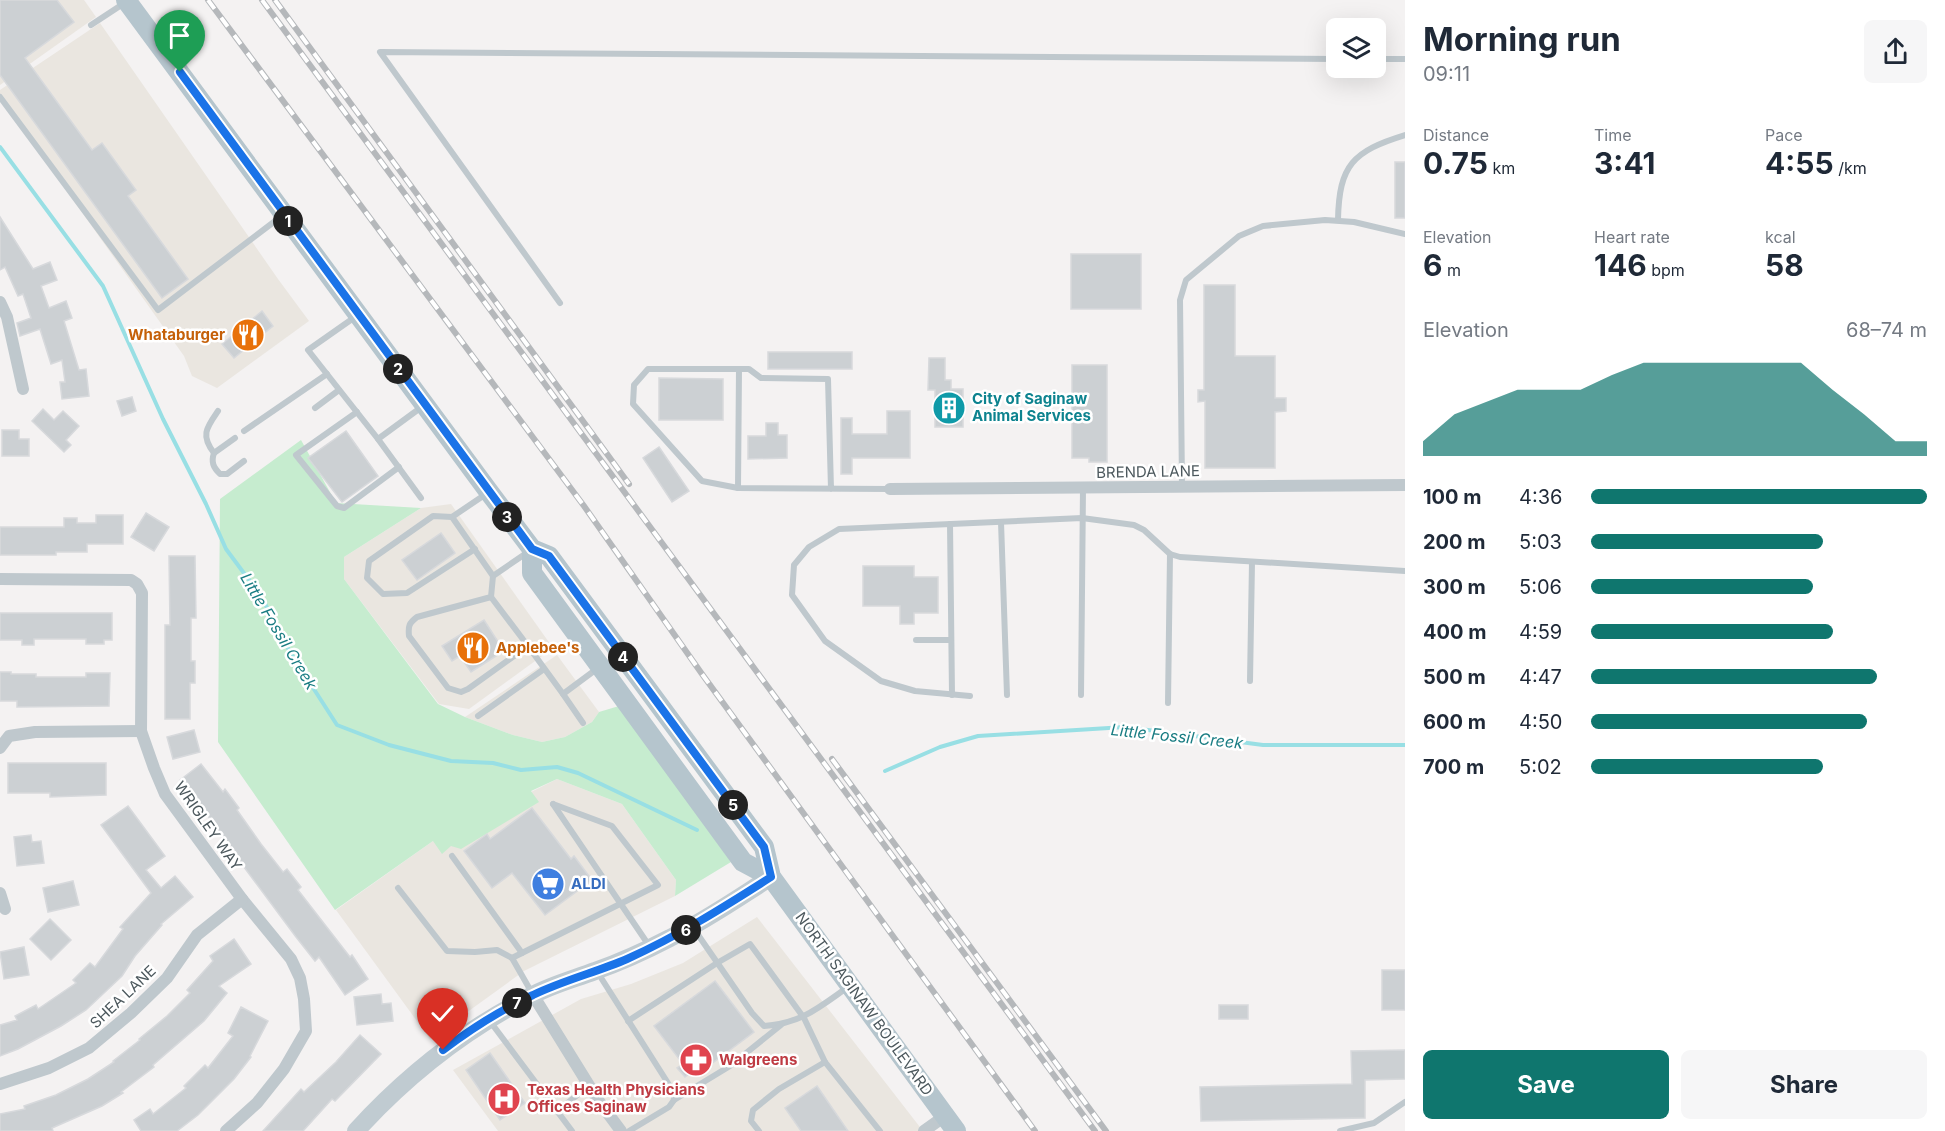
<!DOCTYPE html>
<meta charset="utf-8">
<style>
:root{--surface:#fff;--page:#f6f6f7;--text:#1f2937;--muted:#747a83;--accent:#0f766e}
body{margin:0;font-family:Inter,sans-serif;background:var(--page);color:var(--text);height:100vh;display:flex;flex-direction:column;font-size:22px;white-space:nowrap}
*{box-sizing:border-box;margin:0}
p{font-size:20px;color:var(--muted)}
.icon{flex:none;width:33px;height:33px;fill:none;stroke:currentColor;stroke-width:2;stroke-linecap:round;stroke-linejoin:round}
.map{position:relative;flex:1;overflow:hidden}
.drawer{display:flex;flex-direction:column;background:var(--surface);width:540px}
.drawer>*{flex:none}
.tools{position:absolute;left:1326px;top:18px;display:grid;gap:12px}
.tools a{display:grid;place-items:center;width:60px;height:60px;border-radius:9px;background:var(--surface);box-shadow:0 6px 24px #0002;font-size:30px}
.pin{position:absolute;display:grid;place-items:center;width:51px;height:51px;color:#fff;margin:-62px -26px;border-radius:50% 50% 50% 0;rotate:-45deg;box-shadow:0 0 6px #0007}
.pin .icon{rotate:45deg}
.km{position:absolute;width:30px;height:30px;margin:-15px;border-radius:50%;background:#222;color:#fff;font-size:16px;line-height:30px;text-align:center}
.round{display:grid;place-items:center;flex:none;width:63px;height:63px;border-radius:9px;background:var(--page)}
.summary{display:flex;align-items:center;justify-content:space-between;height:102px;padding:0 18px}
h1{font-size:33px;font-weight:700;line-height:45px}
.figures{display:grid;grid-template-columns:repeat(3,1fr);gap:9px;height:102px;padding:6px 18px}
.figures div{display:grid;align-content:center}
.figures b{font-size:30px;font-weight:700}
.figures small{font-size:16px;font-weight:400}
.figures p{font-size:16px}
.chart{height:168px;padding:12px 18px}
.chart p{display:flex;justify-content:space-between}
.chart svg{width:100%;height:108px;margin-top:6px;fill:var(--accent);opacity:.7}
.button{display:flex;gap:12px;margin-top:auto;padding:12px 18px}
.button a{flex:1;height:69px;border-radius:9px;background:var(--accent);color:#fff;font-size:24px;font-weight:700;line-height:69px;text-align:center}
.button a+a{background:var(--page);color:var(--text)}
ul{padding:0 18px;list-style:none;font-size:20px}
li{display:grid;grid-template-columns:96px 72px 1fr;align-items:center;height:45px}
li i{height:15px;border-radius:8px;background:var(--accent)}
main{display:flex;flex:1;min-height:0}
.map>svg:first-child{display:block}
.commercial{fill:#eae6e0}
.green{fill:#c6eccf}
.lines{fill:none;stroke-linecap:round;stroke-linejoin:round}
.stream{stroke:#98dfe4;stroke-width:4}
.building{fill:#ccd0d3;stroke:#d7d9dc;stroke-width:1.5}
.service{stroke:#bfc8cd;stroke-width:6}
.minor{stroke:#bfc8cd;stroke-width:12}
.secondary{stroke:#c0cbd1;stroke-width:18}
.primary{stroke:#b5c5cd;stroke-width:20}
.rail-casing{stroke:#b5b8bb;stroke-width:6}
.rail{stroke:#fff;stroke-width:4;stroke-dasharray:11;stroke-linecap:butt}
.route-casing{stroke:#fff;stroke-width:12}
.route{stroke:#1a73e8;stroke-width:8}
.labels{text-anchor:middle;stroke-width:5;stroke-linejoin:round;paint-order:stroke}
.food-label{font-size:15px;font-weight:bold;fill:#c56008;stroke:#fff;text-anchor:end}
.culture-label{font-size:15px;font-weight:bold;fill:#0d838f;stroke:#fff;text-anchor:start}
.street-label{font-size:15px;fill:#4c585d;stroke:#fff}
.shop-label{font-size:15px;font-weight:bold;fill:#366cbe;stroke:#fff;text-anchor:start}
.health-label{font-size:15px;font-weight:bold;fill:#be3a42;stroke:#fff;text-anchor:start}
.water-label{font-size:16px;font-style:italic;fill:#1a7d83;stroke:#fff}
</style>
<main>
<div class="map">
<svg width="1405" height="1131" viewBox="0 0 1405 1131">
<rect width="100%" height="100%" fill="#f4f2f2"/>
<g class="commercial">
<polygon points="0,0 84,0 96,17 0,85"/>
<polygon points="100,23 278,279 309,321 217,388 192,376 184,356 0,97 0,90"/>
<polygon points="451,504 553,648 469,709 439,704 344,579 344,557 421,508"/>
<polygon points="557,655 599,712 592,722 565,737 542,742 513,735 465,717"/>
<polygon points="557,779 622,804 676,880 675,896 524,971 430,1039 336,910 433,841 451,845 538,802 531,792"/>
<polygon points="757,917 923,1131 498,1131 453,1070 581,999 631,984 683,963"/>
</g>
<polygon class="green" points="301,440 336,503 421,508 344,557 344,579 438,704 465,717 513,735 542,742 565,737 592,722 599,712 619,706 731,862 675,896 676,880 622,804 557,779 531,791 539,802 461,849 451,846 442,854 433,841 335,910 218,742 220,499"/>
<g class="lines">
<g class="stream">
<polyline points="0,147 103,286 163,419 206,504 226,549 261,596 290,652 337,725 389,745 451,761 493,763 521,770 557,767 578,773 697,830"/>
<polyline points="885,771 940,747 978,736 1125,727 1263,745 1405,745"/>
</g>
</g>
<g class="building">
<polygon points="0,0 57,0 74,22 25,58 92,150 102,143 136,190 128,196 188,279 162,298 0,75"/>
<rect x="1395" y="162" width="10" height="56"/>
<polygon points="0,217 33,269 50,262 57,280 41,286 49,308 66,301 72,318 64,321 79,370 86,369 89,396 62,399 60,382 65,382 62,360 51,364 40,329 20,336 17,323 31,318 23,294 18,296 5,267 0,270"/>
<rect x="1071" y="254" width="70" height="55"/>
<polygon points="1204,285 1235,285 1235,356 1275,356 1275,398 1286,398 1286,411 1275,412 1275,468 1205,468 1205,401 1198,402 1198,390 1204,390"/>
<polygon points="262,311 273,326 234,358 222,344"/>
<rect x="768" y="352" width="84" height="17"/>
<polygon points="929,358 945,358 945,380 951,380 951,389 963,389 963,427 935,427 935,390 928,390"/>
<polygon points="1072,365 1107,365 1107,462 1089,462 1089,458 1072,458"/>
<polygon points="659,378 723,379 723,420 659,420"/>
<polygon points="132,397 136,411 122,416 117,401"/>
<polygon points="43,409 54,420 63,411 79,426 66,440 71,445 64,452 32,421"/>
<polygon points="887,411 910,411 910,458 852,458 852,474 841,474 841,418 852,418 852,434 887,434"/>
<polygon points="766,423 778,423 778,435 787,435 787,458 748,459 748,436 766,436"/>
<polygon points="2,430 19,430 19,439 29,439 29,456 2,456"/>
<polygon points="346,431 378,476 342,502 308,458"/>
<polygon points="659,447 689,491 672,502 643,458"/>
<polygon points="146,513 169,527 154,551 131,537"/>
<polygon points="96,515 123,515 123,544 87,544 87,552 56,552 56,555 0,555 0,527 64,527 64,518 77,518 77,523 96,523"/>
<polygon points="441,533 455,553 417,580 402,560"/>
<polygon points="169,556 195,556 196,618 191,618 191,661 195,661 195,683 190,683 190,719 165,719 165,625 170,625"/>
<polygon points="863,566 914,566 914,577 938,577 938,613 914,613 914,624 900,624 900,606 863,606"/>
<polygon points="0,613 112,613 112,640 104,640 104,644 86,644 86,639 34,639 34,645 22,645 22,640 0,640"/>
<polygon points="484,620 504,651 471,672 460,656 452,661 442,646"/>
<polygon points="0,672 11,672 11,674 36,674 36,677 86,677 86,673 110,673 109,706 17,707 17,701 0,701"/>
<polygon points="194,730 200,752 173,759 167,737"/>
<polygon points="8,763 106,763 106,795 50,797 50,793 8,793"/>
<polygon points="201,764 223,792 225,789 239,808 237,810 261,844 283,872 287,869 301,887 298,890 350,957 352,955 368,979 345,995 319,957 315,961 296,937 235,855 197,800 180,780"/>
<polygon points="128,806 165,856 146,870 161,888 175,876 193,897 161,924 162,925 135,956 122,976 86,1010 61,1026 18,1049 0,1056 0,1025 17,1020 15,1016 36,1005 38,1009 76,983 73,980 90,963 95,967 123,929 120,927 151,893 101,825"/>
<polygon points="532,808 571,859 574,856 592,880 545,915 512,873 492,888 464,851 487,834 490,839"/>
<polygon points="31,835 32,842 41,841 44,863 17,866 14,837"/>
<polygon points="73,881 79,905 48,912 43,888"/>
<polygon points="50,919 71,940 51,960 30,939"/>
<polygon points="234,939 251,964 219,986 227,993 204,1021 153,1065 154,1067 121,1092 123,1093 102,1106 52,1128 53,1131 0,1131 0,1114 25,1109 24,1106 56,1095 88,1079 114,1062 113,1061 140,1040 139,1039 167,1016 190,993 187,990 213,961 210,956"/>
<polygon points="24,947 29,975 4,979 0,952"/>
<rect x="1382" y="970" width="23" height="40"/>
<polygon points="715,981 754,1032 695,1076 692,1072 685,1077 677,1068 683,1064 654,1026"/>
<polygon points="381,994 382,1004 391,1003 393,1021 357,1025 354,997"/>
<rect x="1219" y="1005" width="29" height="14"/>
<polygon points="241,1007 268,1021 250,1056 251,1057 234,1079 198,1115 177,1131 141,1131 134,1120 150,1109 153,1114 186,1088 184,1086 205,1065 208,1068 233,1036 228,1033"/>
<polygon points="360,1035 381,1054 335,1101 332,1099 303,1131 263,1131 301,1089 304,1092 336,1062"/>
<polygon points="1405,1050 1405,1079 1365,1080 1365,1118 1201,1121 1200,1087 1352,1084 1351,1051"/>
<polygon points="490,1053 525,1103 500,1120 466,1070"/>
<polygon points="817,1086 848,1131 801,1131 785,1108"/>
</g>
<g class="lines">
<g class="service">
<polyline points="91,25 126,2"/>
<polyline points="1376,59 1405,59"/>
<polyline points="0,97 158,310 283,215"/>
<path d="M1338,220C1339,165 1353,151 1405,135"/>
<polyline points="560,303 380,52 1336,59"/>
<polyline points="355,317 308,350 378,439 423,406"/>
<polyline points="315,408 339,390"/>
<polyline points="357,412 296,455 337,506 344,508 399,467"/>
<polyline points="244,431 327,374"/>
<path d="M235,438L214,453C211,462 213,467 220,474H227L244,461"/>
<polyline points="378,439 421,498"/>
<path d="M214,453C200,435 207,427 218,411"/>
<polyline points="1182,486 1180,300 1186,280 1239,236 1263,226 1325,220 1354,222 1405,234"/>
<polyline points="738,488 739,369"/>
<polyline points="831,489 828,379 761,378 749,369 648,369 634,385 633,404 702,481 738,488 890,489"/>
<polyline points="452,517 493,576 528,552"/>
<polyline points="1001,522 1007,695"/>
<polyline points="950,524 952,695"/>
<polyline points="475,549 407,593 383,594 367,578 369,561 433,516 452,517 486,494"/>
<path d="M493,576L491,597L417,617C409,623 408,626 409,636L448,688L461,692L468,689L528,646L563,694L598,668"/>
<polyline points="491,597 528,646"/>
<polyline points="916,640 951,640"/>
<polyline points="1250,681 1252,562"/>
<polyline points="563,694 583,723"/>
<polyline points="1081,695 1083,488"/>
<polyline points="970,696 915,691 881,681 825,641 792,595 794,565 809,547 839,529 1082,518 1134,525 1144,530 1170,554 1180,557 1405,571"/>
<polyline points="1168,703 1170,554"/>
<polyline points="478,716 544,669"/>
<polyline points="553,804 650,947"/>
<polyline points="452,856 522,953"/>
<polyline points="398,888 447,951 475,952 497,950 512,958"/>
<path d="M694,929L752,1013L764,1026C802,1023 818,1008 848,987"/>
<polyline points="598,973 673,1091 674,1100 669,1107 629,1131"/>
<polyline points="532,993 512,958 658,885 612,826 553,804"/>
<polyline points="489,1020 572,1131"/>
<polyline points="628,1021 717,963 750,944 804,1018 825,1062 880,1131"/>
<polyline points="674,1100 730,1066 781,1025"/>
<polyline points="557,1111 589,1086"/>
<polyline points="759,1131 751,1121 753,1110 779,1089 825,1062"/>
<polyline points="1340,1131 1374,1123 1405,1102"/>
</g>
<g class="minor">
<polyline points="0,302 7,317 23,389"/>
<polyline points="890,489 1405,485"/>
<polyline points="0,579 131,580 137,584 142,593 141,731 154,768 165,794 242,899 291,959 300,978 304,999 306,1031 284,1069 257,1103 226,1131"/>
<polyline points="0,748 9,736 35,732 141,731"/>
<polyline points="0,893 5,909"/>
<polyline points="533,995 598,1100 621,1131"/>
<polyline points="0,1084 49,1068 89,1048 131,1013 167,978 197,935 242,899"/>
<polyline points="924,1131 945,1116"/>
</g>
<path class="secondary" d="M356,1131C407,1075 464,1030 531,996C551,985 574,979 595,971C621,962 645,951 670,938C705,921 738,898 771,877"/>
<g class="primary">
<polyline points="126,0 489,492 532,549 549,556 764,847 771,877 956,1131"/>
<polyline points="532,549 532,573 743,862 771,877"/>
</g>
<defs>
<g id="rail">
<polyline points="208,0 584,506 702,674 1035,1131"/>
<polyline points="262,0 1095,1131"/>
<polyline points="275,0 629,484"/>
<polyline points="832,759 1106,1131"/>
</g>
</defs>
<use href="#rail" class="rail-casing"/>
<use href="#rail" class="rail"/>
</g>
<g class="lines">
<defs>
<path id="route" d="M180,72L532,549L549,556L764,847L771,877C724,907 678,936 627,959C597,972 564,980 533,995C502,1009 471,1029 443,1050"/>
</defs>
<use href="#route" class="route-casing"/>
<use href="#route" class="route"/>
</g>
<defs>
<symbol id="restaurant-disc" viewBox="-11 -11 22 22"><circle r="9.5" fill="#e8710a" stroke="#fff"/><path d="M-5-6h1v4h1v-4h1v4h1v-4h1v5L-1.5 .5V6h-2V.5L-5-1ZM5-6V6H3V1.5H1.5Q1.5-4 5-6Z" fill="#fff"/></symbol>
<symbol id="building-disc" viewBox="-11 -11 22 22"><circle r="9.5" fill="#0f9aa8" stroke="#fff"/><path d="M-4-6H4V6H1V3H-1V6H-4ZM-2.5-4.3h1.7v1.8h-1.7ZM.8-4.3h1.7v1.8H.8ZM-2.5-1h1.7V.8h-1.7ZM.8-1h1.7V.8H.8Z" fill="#fff"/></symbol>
<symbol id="supermarket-disc" viewBox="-11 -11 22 22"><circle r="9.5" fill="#3f7fe0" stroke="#fff"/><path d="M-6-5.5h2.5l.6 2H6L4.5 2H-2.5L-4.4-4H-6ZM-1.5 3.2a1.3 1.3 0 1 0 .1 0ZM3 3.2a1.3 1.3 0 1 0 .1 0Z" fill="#fff"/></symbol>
<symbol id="pharmacy-disc" viewBox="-11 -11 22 22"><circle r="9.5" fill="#e0444e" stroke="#fff"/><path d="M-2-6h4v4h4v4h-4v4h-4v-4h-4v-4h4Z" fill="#fff"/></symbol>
<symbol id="hospital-disc" viewBox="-11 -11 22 22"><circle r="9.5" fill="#e0444e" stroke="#fff"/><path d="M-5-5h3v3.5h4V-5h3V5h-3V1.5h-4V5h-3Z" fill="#fff"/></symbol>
</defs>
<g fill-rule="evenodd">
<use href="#restaurant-disc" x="229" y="316" width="38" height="38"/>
<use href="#building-disc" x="930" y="389" width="38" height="38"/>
<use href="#restaurant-disc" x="454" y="629" width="38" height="38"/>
<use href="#supermarket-disc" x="529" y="865" width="38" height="38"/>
<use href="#pharmacy-disc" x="677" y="1041" width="38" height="38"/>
<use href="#hospital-disc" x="485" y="1080" width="38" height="38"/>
</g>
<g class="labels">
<g class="food-label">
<text x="225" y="340">Whataburger</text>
<text x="496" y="653" text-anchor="start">Applebee's</text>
</g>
<g class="culture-label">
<text x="972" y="404">City of Saginaw<tspan x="972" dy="17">Animal Services</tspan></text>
</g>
<g class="street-label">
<text transform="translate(1148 472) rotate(-1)" y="5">BRENDA LANE</text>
<text transform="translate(208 826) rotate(55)" y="5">WRIGLEY WAY</text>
<text transform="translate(123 997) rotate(-43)" y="5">SHEA LANE</text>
<text transform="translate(864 1004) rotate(54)" y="5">NORTH SAGINAW BOULEVARD</text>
</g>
<g class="shop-label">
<text x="571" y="889">ALDI</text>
</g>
<g class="health-label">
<text x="719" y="1065">Walgreens</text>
<text x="527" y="1095">Texas Health Physicians<tspan x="527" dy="17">Offices Saginaw</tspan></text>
</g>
<g class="water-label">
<text transform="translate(279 631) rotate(59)" y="6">Little Fossil Creek</text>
<text transform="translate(1177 736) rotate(6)" y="6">Little Fossil Creek</text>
</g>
</g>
</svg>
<div class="tools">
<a><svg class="icon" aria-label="layers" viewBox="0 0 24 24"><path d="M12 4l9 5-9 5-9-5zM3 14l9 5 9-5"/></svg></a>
</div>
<div class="pin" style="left:180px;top:72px;background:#1e9e55"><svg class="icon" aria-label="arrive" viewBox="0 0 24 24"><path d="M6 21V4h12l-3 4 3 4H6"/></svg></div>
<div class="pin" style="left:443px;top:1050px;background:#d93025"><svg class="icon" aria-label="check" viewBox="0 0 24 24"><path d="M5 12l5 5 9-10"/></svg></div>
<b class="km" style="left:288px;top:221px">1</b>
<b class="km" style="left:398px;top:369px">2</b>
<b class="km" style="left:507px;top:517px">3</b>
<b class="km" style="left:623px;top:657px">4</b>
<b class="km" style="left:733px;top:805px">5</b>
<b class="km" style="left:686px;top:930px">6</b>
<b class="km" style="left:517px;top:1003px">7</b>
</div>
<section class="drawer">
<div class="summary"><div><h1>Morning run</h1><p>09:11</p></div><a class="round"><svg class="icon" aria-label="share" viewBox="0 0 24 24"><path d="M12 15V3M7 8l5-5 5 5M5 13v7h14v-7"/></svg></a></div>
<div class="figures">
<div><p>Distance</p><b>0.75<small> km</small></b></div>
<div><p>Time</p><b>3:41</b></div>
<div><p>Pace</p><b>4:55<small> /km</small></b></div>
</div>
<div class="figures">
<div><p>Elevation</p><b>6<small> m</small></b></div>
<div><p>Heart rate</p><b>146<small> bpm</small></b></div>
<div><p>kcal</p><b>58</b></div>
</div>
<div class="chart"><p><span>Elevation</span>68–74 m</p>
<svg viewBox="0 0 160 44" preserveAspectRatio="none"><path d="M0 44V38L10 27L20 22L30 17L40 17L50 17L60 11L70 6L80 6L90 6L100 6L110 6L120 6L130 17L140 27L150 38L160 38V44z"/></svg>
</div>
<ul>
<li><b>100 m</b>4:36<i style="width:100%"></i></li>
<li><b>200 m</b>5:03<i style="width:69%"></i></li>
<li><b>300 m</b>5:06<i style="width:66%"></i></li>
<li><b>400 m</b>4:59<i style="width:72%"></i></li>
<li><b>500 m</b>4:47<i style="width:85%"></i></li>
<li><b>600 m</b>4:50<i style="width:82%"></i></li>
<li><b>700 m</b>5:02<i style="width:69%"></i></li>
</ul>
<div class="button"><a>Save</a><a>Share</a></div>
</section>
</main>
